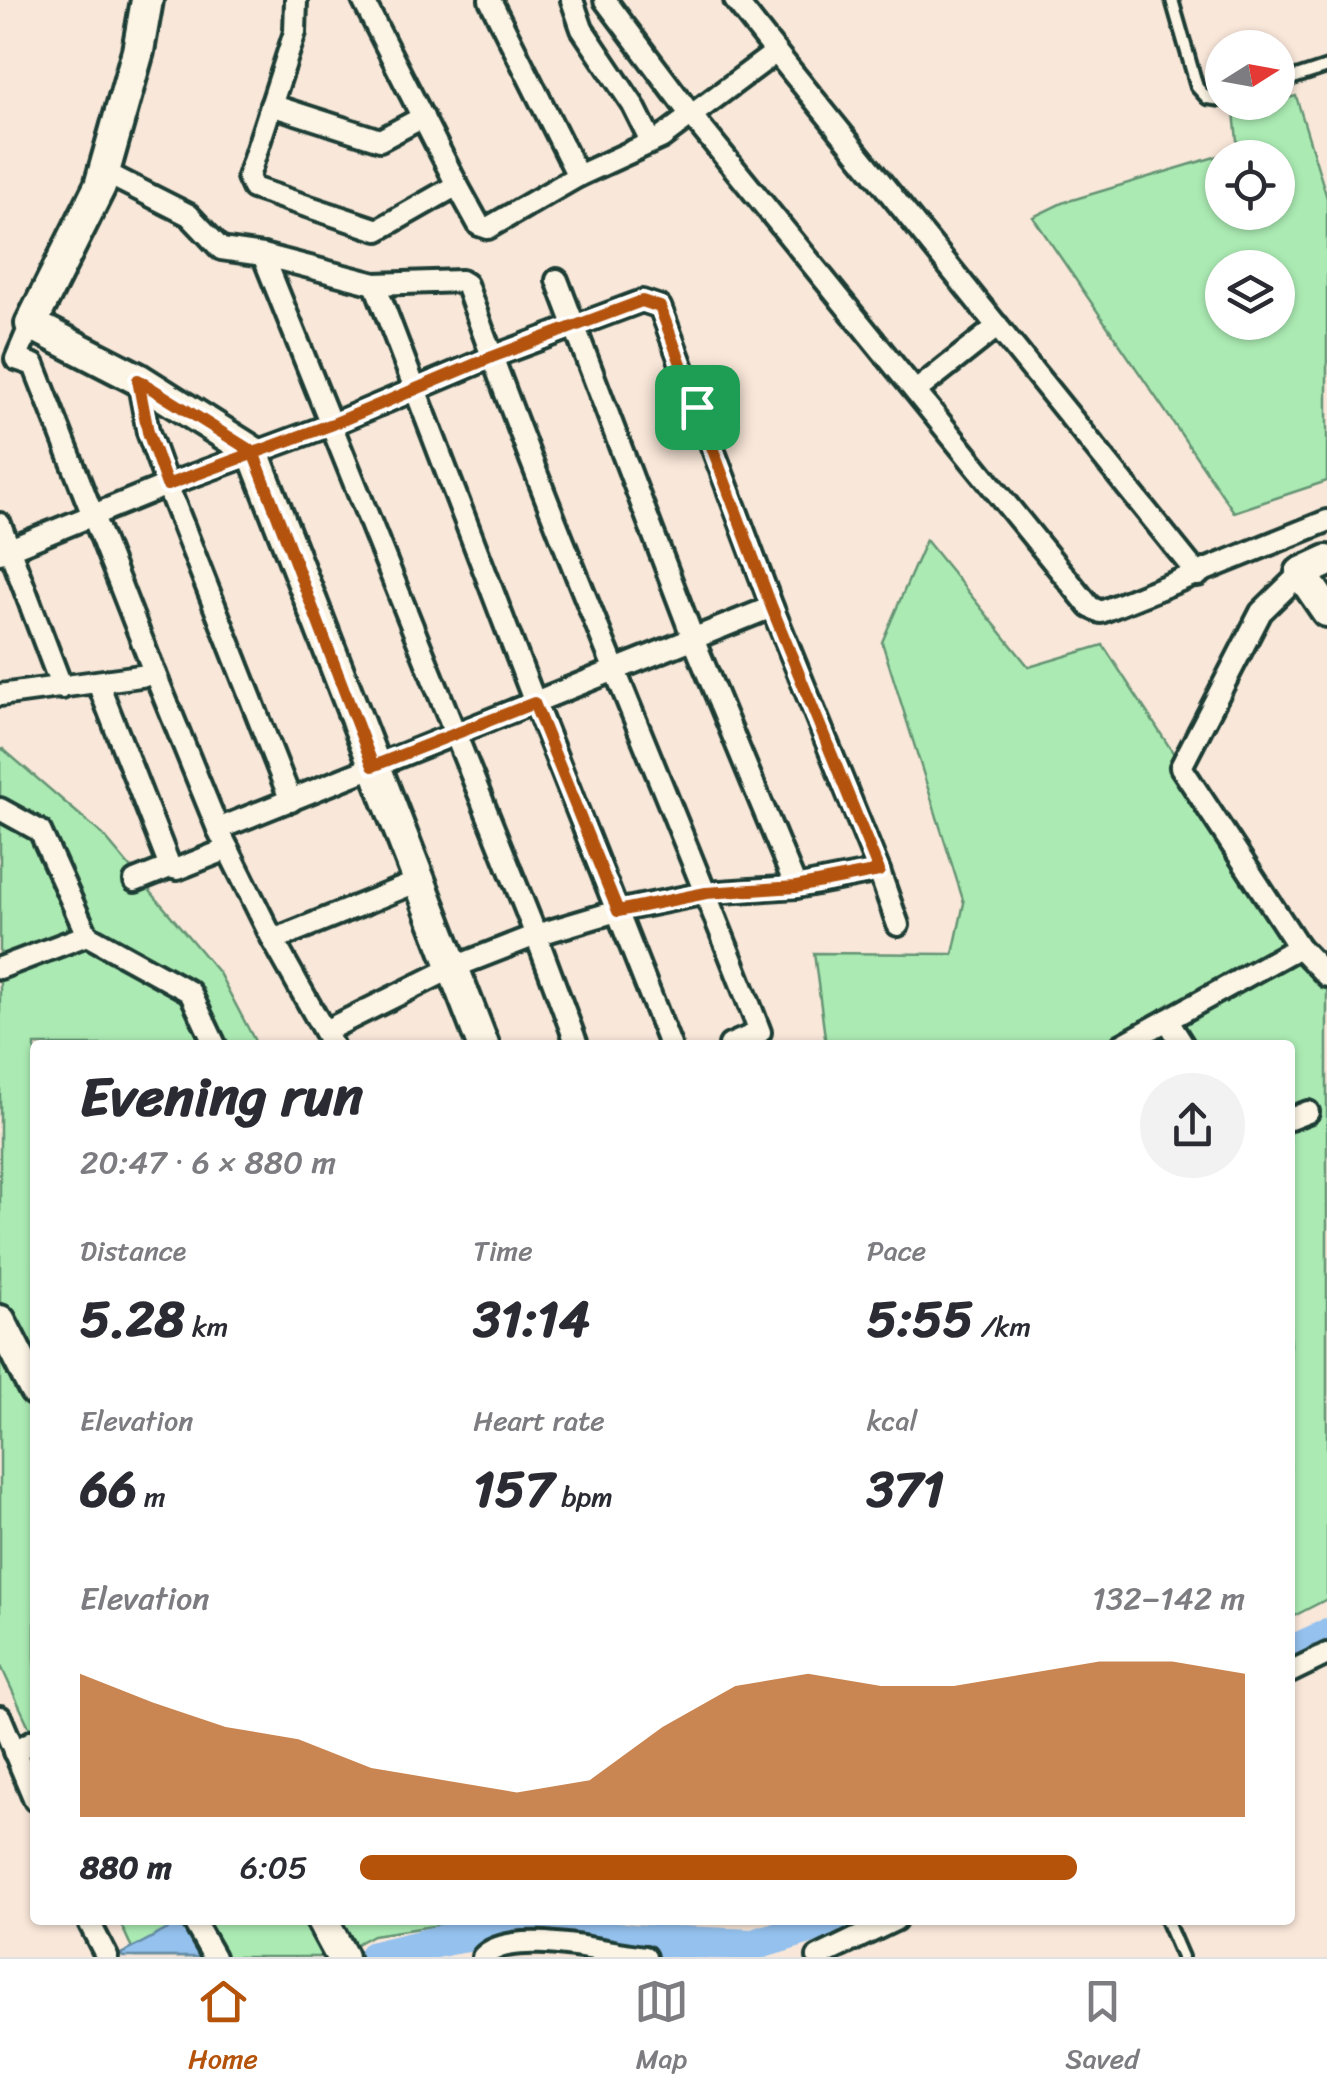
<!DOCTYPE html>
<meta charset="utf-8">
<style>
:root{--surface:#fff;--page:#f2f2f3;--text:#2b2b33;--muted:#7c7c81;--line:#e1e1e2;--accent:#b45309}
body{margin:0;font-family:Sriracha,sans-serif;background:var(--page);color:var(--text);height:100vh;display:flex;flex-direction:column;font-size:38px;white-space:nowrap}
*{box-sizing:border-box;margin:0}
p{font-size:32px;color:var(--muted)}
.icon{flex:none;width:55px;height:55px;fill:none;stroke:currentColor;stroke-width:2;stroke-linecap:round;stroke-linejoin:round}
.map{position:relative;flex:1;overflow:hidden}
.details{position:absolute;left:30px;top:1040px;width:1265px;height:885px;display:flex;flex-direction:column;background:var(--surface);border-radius:10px;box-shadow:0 2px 8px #0004}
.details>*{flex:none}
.needle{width:65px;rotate:79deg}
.tools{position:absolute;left:1205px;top:30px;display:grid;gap:20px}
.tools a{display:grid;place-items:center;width:90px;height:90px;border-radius:50%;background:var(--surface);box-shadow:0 2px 8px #0004;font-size:50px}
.pin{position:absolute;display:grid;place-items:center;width:85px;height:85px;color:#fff;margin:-42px;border-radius:20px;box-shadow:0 5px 15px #0006}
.round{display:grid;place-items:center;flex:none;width:105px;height:105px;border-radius:52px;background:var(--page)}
.overview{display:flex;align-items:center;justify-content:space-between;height:170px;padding:0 50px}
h1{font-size:55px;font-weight:700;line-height:75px}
.stats{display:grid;grid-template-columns:repeat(3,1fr);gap:15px;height:170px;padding:10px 50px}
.stats div{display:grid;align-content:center}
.stats b{font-size:50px;font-weight:700}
.stats small{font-size:28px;font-weight:400}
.stats p{font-size:28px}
.chart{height:280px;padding:20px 50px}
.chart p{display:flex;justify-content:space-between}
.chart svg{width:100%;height:180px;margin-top:10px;fill:var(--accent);opacity:.7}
ul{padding:0 50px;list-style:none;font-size:32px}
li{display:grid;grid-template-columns:160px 120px 1fr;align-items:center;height:75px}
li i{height:25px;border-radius:12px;background:var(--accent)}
.tab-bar{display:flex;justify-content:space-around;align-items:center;height:140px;border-top:2px solid var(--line);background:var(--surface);font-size:28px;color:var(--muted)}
.tab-bar a{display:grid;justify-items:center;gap:5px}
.tab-bar .active{color:var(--accent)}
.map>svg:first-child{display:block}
.green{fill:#abebb3;stroke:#659474;stroke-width:2.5;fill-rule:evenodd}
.water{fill:#94c1ee;stroke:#658ca4;stroke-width:2.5}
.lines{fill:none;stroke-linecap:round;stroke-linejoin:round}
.river{stroke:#94c1ee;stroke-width:32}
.lane-casing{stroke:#1f3d34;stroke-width:18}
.street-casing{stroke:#1f3d34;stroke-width:28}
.secondary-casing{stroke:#1f3d34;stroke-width:38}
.lane{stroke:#fcf5e5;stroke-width:10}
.street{stroke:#fcf5e5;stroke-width:20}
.secondary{stroke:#fcf5e5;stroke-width:30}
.route-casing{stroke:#fff;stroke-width:20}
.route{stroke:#b45309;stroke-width:12}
</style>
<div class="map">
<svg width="1327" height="1957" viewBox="0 0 1327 1957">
<rect width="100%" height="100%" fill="#f9e7d9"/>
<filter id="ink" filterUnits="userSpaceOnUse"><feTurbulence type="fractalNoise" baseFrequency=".01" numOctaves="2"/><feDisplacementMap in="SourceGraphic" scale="20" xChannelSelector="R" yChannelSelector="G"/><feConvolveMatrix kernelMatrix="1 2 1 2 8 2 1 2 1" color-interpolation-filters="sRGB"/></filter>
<g filter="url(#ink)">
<g class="green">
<path d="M1296,96L1327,198V481L1234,512L1033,217L1062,203L1238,150L1234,112ZM1222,158H1278V212H1222ZM1222,268H1278V322H1222Z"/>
<polygon points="926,540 1029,667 1103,645 1327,989 1327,1599 1290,1618 1290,1045 826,1045 814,953 953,954 964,903 882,642"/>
<polygon points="3,749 103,835 219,973 257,1045 35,1045 35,1740 0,1664 0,750"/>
<polygon points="119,1920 473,1920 373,1935 332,1957 136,1957"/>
</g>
<polygon class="water" points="181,1922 204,1957 123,1957 121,1954"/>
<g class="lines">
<g class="river">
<polyline points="1290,1652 1327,1635"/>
<polyline points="374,1957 449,1939 539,1925 633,1940 753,1945 836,1920"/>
</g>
<defs>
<g id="lane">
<polyline points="1172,0 1197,87 1207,98 1222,100"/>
<polyline points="1278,83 1327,67"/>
<polyline points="1166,1920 1182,1957"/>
</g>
<g id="street">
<polyline points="296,0 295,32 248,177 253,188 378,230 457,185 363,0"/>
<polyline points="490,0 578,176"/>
<polyline points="572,0 582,29 633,105 651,141"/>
<polyline points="605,0 691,115 1090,607 1101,612 1327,521"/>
<polyline points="735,0 776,52"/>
<polyline points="271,105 380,140 423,117"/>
<path d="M104,172L189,215L221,249L263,255L375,284L461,281L466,284C555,537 664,782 760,1032L730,1045"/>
<polyline points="457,185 479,225 488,228 578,176 661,138 776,52 1198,575"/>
<polyline points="263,255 536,935 577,1045"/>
<polyline points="557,280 694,641 796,887"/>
<polyline points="375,284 535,703 670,1045"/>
<polyline points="31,324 16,359 34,365 155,674"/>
<polyline points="138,379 148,432 167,485 291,801"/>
<polyline points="916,391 998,326"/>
<polyline points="0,524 62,688"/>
<polyline points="0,553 167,485 333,424 492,357 642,301 660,307 772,607 879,871 796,887 706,893 617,911 536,935 452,968 325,1031"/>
<polyline points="1301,573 1261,612 1181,767 1299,947 1327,976"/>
<polyline points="98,683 170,867 177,869 228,849"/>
<polyline points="0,695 155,674 218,829 273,940 332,1045"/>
<polyline points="0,809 40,831 87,935 0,968"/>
<polyline points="218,829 772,607"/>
<polyline points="879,871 898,925"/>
<polyline points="135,881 170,867"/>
<polyline points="87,935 190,992 215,1045"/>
<polyline points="273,940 417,882"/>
<polyline points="1167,1020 1183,1045"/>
<polyline points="1122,1045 1299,947"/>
<polyline points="1290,1119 1308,1112"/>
<polyline points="1290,1672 1327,1654"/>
<polyline points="0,1717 35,1800"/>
<polyline points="14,1752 35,1740"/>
<polyline points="88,1920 107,1957"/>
<polyline points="193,1920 214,1957"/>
<path d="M483,1957C510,1927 607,1953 645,1957"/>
<polyline points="818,1957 895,1920"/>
</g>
<g id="secondary">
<polyline points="147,0 138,51 100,186 31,324 138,379 253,452 483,1045"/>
<polyline points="1327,561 1301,573 1327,611"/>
<polyline points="0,1321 35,1390"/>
<polyline points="322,1920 342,1957"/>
</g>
</defs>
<use href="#lane" class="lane-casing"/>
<use href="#street" class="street-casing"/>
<use href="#secondary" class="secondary-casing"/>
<use href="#lane" class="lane"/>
<use href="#street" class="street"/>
<use href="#secondary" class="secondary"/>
</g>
</g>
<g class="lines" filter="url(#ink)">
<defs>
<polyline id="route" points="697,407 660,307 642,301 492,357 333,424 167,485 148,432 138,380 253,452 373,766 534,703 618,911 706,893 796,887 879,871 772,608 697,407"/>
</defs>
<use href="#route" class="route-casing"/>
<use href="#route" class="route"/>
</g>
</svg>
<div class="tools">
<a><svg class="needle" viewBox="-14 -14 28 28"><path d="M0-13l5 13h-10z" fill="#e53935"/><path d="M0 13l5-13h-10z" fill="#7c7c81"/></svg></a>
<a><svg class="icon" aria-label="locate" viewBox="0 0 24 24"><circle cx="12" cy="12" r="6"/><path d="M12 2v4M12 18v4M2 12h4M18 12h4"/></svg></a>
<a><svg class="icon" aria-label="layers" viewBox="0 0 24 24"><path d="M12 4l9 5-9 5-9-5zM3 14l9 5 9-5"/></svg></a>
</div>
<div class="pin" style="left:697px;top:407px;background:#1e9e55"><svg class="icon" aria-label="arrive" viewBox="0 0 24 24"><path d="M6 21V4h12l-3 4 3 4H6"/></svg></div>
<section class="details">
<div class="overview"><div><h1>Evening run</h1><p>20:47 · 6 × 880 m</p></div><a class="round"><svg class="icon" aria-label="share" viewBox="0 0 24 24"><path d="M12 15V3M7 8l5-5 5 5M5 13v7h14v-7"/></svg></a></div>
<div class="stats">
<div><p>Distance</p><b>5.28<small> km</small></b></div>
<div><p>Time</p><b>31:14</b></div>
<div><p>Pace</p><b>5:55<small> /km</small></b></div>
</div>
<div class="stats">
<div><p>Elevation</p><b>66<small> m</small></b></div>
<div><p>Heart rate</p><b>157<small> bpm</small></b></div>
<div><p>kcal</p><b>371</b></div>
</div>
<div class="chart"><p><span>Elevation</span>132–142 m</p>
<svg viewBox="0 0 160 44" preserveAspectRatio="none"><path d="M0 44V9L10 16L20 22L30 25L40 32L50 35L60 38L70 35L80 22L90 12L100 9L110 12L120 12L130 9L140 6L150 6L160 9V44z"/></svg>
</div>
<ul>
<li><b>880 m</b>6:05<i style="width:81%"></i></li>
</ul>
</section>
</div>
<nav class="tab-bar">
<a class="active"><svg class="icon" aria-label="home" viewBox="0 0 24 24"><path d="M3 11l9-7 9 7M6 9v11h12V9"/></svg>Home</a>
<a><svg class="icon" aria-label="map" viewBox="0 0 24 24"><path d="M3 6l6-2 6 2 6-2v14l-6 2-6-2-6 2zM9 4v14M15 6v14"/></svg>Map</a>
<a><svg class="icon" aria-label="saved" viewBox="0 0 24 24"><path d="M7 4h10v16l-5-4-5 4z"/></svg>Saved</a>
</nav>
